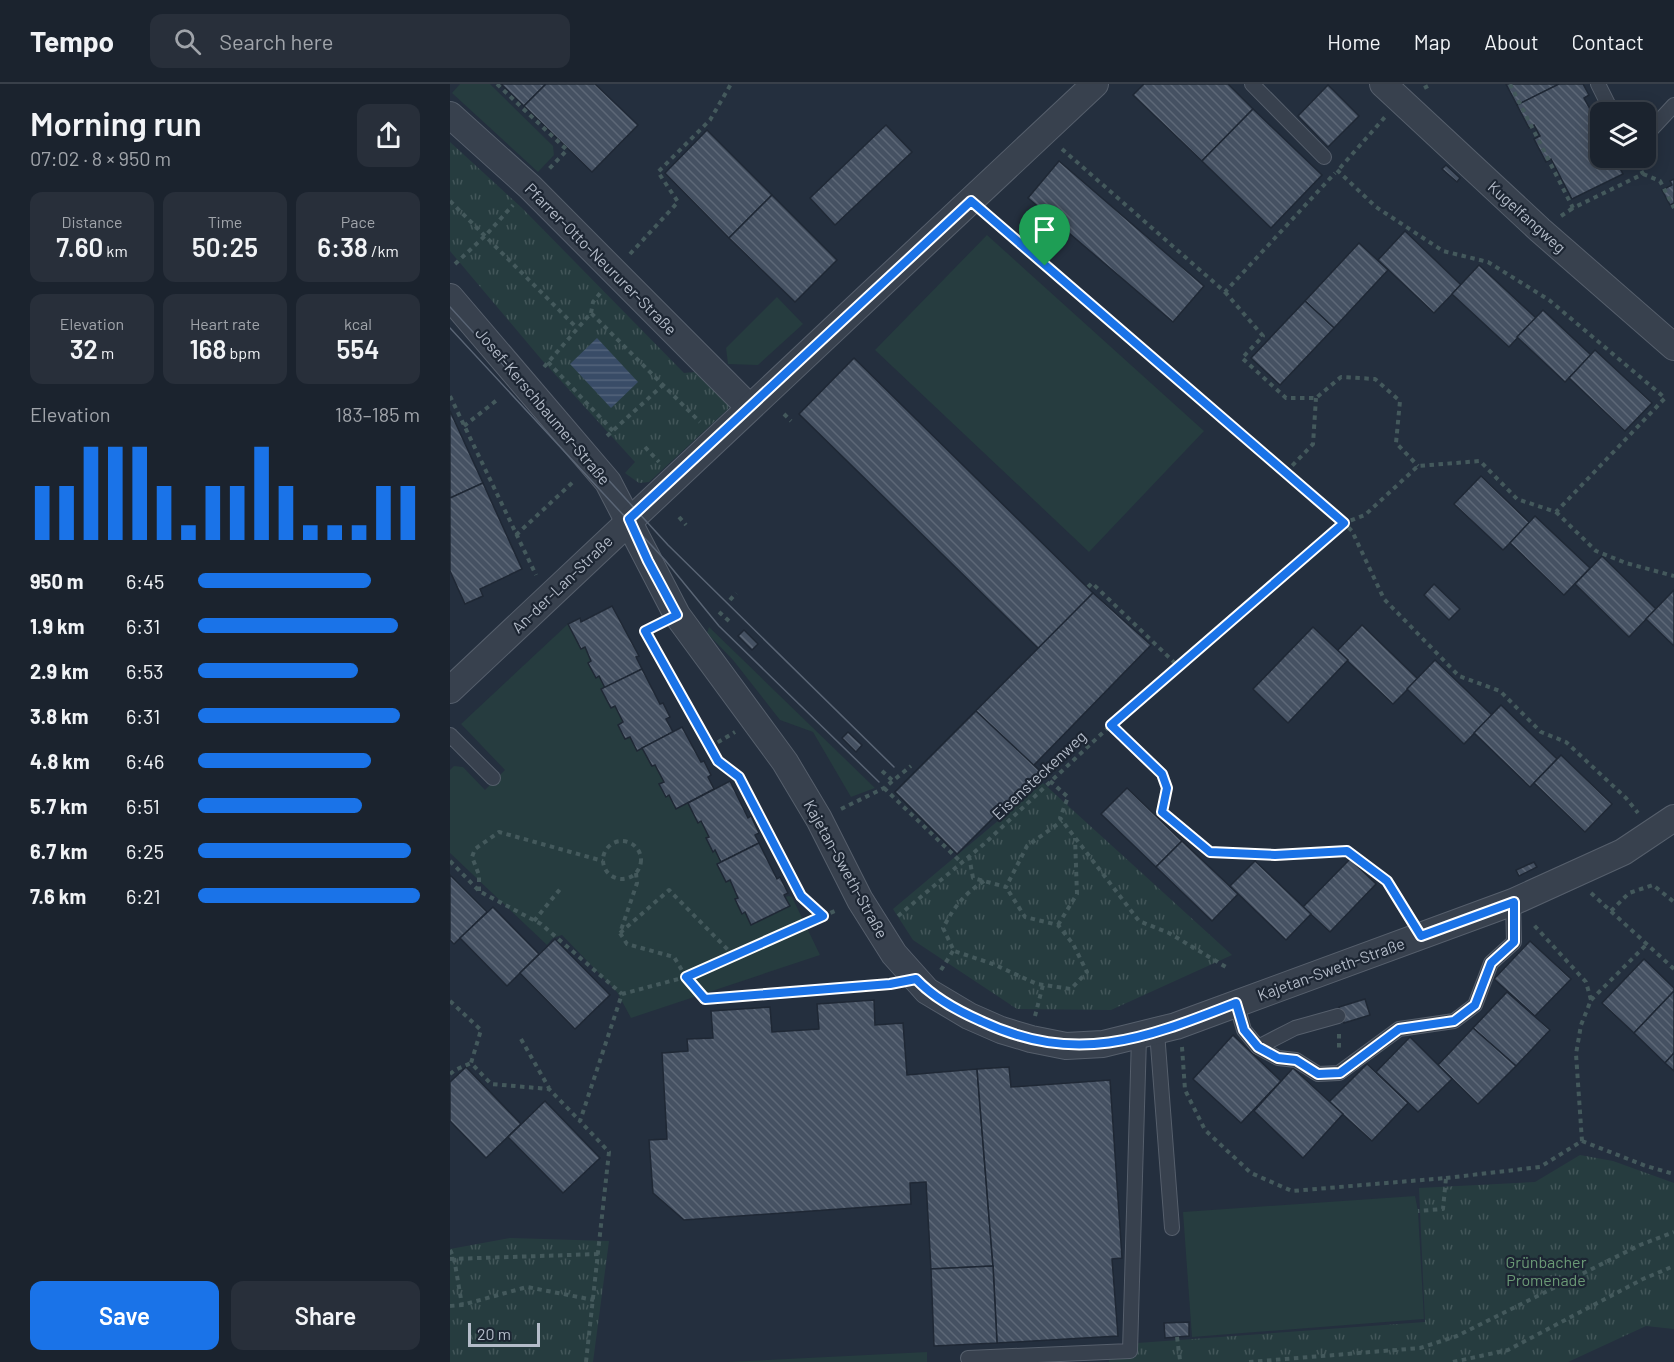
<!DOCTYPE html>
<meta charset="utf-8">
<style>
:root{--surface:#1b232e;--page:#282f3a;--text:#f1f3f6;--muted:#a0a4aa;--line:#39404a;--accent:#1a73e8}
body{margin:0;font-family:Barlow,sans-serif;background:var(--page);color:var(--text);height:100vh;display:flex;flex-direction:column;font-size:22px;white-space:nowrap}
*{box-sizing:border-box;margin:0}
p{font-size:20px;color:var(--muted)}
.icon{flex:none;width:33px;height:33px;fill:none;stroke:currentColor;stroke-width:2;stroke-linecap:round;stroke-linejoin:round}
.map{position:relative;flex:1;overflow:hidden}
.sheet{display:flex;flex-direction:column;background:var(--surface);width:450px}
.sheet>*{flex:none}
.fabs{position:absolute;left:1140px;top:18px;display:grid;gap:12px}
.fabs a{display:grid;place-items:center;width:66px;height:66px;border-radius:12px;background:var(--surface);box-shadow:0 3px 15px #0003,0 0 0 2px var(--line);font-size:30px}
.scale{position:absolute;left:18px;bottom:15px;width:72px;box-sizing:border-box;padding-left:6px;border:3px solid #b4bcc9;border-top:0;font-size:16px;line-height:21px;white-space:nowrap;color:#b4bcc9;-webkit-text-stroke:4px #1d2633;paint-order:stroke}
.pin{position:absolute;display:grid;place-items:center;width:51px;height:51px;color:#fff;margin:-62px -26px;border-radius:50% 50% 50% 0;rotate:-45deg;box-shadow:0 0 6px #0007}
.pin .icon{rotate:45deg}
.round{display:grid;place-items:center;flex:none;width:63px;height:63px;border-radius:12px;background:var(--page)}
.headline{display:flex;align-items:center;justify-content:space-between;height:102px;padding:0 30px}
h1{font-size:33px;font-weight:600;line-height:45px}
.stats{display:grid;grid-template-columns:repeat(3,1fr);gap:9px;height:102px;padding:6px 30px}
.stats div{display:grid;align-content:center;border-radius:12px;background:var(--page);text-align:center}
.stats b{font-size:26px;font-weight:600}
.stats small{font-size:16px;font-weight:400}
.stats p{font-size:16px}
.chart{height:168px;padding:12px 30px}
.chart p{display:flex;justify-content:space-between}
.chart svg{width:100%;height:108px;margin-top:6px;stroke:var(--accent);stroke-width:6}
.button{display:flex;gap:12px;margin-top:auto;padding:12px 30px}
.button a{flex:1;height:69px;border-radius:12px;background:var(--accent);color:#fff;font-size:24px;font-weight:600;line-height:69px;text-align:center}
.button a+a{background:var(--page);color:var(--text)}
ul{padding:0 30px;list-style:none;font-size:20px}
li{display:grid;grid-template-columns:96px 72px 1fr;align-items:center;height:45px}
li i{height:15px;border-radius:8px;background:var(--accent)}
header{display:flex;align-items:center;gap:36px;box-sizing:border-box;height:84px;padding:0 30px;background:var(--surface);border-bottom:2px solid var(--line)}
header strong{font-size:28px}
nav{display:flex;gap:33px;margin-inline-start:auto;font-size:21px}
.search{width:420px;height:54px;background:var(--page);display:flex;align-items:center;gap:15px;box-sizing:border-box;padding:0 21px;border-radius:12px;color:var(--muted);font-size:22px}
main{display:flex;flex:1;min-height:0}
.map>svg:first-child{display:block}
.grass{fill:#263c3f}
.park{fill:url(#park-tufts)}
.water{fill:url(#water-rules)}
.building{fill:url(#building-back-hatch);stroke:#1f2835;stroke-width:1.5}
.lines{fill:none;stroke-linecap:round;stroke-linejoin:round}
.service-casing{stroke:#565f6c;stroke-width:16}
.minor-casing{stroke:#565f6c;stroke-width:28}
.path{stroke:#44595c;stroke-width:4;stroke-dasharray:4.5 4.5;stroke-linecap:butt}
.service{stroke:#38414e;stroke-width:14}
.minor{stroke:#38414e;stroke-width:26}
.tram{stroke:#5a6575;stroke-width:1.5}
.route-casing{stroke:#fff;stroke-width:12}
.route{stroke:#1a73e8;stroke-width:8}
.labels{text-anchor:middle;stroke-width:4.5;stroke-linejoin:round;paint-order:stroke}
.street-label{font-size:16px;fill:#b4bcc9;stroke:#1d2633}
.park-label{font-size:16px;fill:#6b9a76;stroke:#1d2633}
</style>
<header>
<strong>Tempo</strong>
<div class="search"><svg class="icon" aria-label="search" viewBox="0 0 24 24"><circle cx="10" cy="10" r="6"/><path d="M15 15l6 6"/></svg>Search here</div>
<nav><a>Home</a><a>Map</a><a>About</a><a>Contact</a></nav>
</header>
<main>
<section class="sheet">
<div class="headline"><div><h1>Morning run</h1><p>07:02 · 8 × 950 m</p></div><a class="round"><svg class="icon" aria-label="share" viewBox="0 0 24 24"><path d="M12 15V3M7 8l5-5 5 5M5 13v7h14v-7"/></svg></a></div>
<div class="stats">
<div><p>Distance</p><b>7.60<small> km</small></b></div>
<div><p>Time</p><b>50:25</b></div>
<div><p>Pace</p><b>6:38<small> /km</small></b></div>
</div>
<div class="stats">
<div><p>Elevation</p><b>32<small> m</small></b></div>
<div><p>Heart rate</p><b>168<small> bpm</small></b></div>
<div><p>kcal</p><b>554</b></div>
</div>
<div class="chart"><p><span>Elevation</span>183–185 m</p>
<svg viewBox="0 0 160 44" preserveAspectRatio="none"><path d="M5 44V22M15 44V22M25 44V6M35 44V6M45 44V6M55 44V22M65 44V38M75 44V22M85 44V22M95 44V6M105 44V22M115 44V38M125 44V38M135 44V38M145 44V22M155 44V22"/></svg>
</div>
<ul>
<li><b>950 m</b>6:45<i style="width:78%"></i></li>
<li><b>1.9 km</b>6:31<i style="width:90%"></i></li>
<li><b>2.9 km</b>6:53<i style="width:72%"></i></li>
<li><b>3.8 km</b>6:31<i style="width:91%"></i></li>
<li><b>4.8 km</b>6:46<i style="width:78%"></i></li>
<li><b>5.7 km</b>6:51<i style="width:74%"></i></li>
<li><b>6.7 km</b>6:25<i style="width:96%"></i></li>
<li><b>7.6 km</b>6:21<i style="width:100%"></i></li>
</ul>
<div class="button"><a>Save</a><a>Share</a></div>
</section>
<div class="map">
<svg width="1224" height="1278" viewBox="0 0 1224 1278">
<defs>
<pattern id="park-tufts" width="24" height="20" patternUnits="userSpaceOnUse" patternTransform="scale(1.5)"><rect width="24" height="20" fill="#263c3f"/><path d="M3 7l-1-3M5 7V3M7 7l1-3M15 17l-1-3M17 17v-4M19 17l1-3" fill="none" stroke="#435659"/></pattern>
<pattern id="water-rules" width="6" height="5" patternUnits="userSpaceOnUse" patternTransform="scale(1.5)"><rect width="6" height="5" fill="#394c67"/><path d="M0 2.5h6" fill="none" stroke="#53647b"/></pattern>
<pattern id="building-back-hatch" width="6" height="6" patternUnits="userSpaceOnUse" patternTransform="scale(1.5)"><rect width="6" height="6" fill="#455162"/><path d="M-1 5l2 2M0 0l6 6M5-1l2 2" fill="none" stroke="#5d6877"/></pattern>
</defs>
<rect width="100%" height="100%" fill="#242f3e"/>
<g class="grass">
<polygon points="10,0 40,0 103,62 104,71 88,88 2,9"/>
<polygon points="537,151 754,347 639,468 425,266"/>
<polygon points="327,213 353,240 308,281 278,280 276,264"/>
<polygon points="118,540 131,565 135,563 141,577 139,580 146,594 149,592 155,604 152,606 161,624 165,622 173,638 175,655 180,653 187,667 192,664 201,682 205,681 214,698 209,700 216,713 219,711 226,725 238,719 248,739 251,737 259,753 256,755 263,768 265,766 271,778 267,780 276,798 280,796 288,814 285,816 291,829 295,828 301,841 339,822 335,813 339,812 342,813 370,871 181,934 167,908 112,851 103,854 97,861 0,769 0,686 4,682 13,683 35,706 55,686 11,640"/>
<polygon points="259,543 425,704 401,713 363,648 330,636 283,576 257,549"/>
<polygon points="965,1112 968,1127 974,1235 742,1253 733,1128"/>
<polygon points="477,1268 477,1278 277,1278"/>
</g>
<g class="park">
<polygon points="0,58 72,124 234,289 244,288 246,280 280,319 278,325 199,398 189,399 175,389 185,378 91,275 0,167"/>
<polygon points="593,699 782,871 661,926 567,925 463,856 443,825"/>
<polygon points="1130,1071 1163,1077 1224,1099 1224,1245 1196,1242 1118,1278 659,1278 660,1261 975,1238 969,1104 1085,1098"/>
<polygon points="60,1154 159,1157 143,1278 0,1278 0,1165"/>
</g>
<polygon class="water" points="147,254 188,298 161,324 120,280"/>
<g class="building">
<polygon points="51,0 96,0 74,22"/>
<polygon points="96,0 145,0 188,41 142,88 74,22"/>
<polygon points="694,0 778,0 803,25 752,77 683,11"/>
<polygon points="1056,0 1109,0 1067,21"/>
<polygon points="1109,0 1133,0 1139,11 1134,14 1141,27 1146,24 1150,34 1150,74 1164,74 1173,90 1122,115 1101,75 1096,78 1084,55 1090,52 1084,41 1079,44 1067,21"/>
<polygon points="878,1 909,32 878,63 848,32"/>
<polygon points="803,25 872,91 821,144 752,77"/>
<polygon points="436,41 462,68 385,141 360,114"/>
<polygon points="257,46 322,111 279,154 215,89"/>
<polygon points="609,77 754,202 723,238 578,114"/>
<polygon points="996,81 1010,94 1007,98 992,85"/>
<polygon points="1224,95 1224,119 1220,121 1212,106 1222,101 1220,97"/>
<polygon points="322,111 387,176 345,218 279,154"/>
<polygon points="955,147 1011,201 984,229 928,176"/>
<polygon points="909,159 938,186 884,244 855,217"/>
<polygon points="1029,181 1086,234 1059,263 1002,210"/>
<polygon points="855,217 884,244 830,301 801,274"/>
<polygon points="1093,226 1141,271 1115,298 1067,253"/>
<polygon points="1145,266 1202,319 1175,347 1119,294"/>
<polygon points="404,274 643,509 589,565 349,330"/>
<polygon points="0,327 33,399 0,414"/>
<polygon points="1031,392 1080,439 1053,466 1004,420"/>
<polygon points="33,399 72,485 30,505 33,512 15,520 0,487 0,414"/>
<polygon points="1085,432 1140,484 1114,511 1060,459"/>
<polygon points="1152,472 1206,525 1179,553 1125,500"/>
<polygon points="984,500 1010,525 999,536 974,511"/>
<polygon points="1224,506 1224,562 1196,535"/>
<polygon points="643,509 701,561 584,681 590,687 507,770 445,708"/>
<polygon points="162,522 189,572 186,573 192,585 155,604 149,592 146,594 138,579 141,577 135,563 131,565 118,540 130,534 131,538"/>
<polygon points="912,541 968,595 943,620 887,567"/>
<polygon points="863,543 898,576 838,639 803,605"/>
<polygon points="294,546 308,560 302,566 288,552"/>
<polygon points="985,576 1042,631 1014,660 957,605"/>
<polygon points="192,585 210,620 213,619 220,633 216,635 223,648 187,667 180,653 175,655 168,641 173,638 165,622 161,624 151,605"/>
<polygon points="1051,621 1107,675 1080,703 1024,649"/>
<polygon points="526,627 590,687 507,770 445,708"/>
<polygon points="232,643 251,678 254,677 261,691 258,693 264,705 226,725 219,711 216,713 209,700 214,698 205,681 202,682 192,664"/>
<polygon points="398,648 412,661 406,668 392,654"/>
<polygon points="1111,671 1162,720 1135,748 1084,699"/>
<polygon points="280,697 298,734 301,732 309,749 305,751 309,759 271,778 265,766 263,768 256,754 259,753 251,737 248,739 238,719"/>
<polygon points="677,704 732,757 706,783 651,730"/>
<polygon points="732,757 788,810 762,837 706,783"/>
<polygon points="309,759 327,795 330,793 338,809 334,811 340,822 301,841 295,828 292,830 285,815 288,814 280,796 276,798 267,780"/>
<polygon points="900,775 926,800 880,848 853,823"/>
<polygon points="805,777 861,830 836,856 780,802"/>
<polygon points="1084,778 1087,783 1069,792 1066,786"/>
<polygon points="0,791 37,828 4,860 0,856"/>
<polygon points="43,823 89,870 57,902 10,854"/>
<polygon points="105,855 160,911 125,945 70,889"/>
<polygon points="1080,857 1121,895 1085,932 1044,895"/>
<polygon points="1194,875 1224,904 1224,907 1184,949 1152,919"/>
<polygon points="1224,907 1224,969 1215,979 1184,949"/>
<polygon points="1057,908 1100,946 1066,982 1023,944"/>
<polygon points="915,915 920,931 894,939 889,923"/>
<polygon points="424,916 425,941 453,939 457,991 527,985 543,1182 481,1185 476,1098 460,1099 461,1120 234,1136 203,1109 199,1056 217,1055 212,969 238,967 237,955 263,954 261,927 320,923 322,948 369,945 367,920"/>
<polygon points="1023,944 1066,982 1028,1020 988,981"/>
<polygon points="783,951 831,997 791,1039 743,995"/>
<polygon points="960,953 1002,995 968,1028 926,988"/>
<polygon points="1224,969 1224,987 1215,979"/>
<polygon points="917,980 958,1019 922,1057 879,1018"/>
<polygon points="16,983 71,1040 36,1074 0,1037 0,998"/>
<polygon points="559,983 561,1003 660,996 672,1174 662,1175 668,1252 547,1259 543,1182 527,985"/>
<polygon points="843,984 893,1030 853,1074 804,1027"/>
<polygon points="95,1017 150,1074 113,1109 58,1053"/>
<polygon points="543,1182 547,1259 484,1262 481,1185"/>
<polygon points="739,1238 739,1252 715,1254 714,1239"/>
</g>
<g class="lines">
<defs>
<g id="service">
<polyline points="802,0 874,73"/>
<polyline points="1148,0 1162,28"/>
<polyline points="1196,51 1224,21"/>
<polyline points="0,651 43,694"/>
<polyline points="786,919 794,946 808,963 828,974 846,976 868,990 889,989 949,945 1004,937 1025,921 1041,879 1064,858 1063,818"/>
<polyline points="707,948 722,1144"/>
<polyline points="808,963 845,944 888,932"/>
<polyline points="518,1274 680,1267 689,953"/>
</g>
<g id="minor">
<polyline points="933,0 1090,146 1224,263"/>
<polyline points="0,31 80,103 299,323"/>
<polyline points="0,213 158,398 227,531 335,678 369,735 410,816 444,870 477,907 519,932 551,946 581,955 616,962 653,960 726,942 1063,818 1173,768 1224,734"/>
<path d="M0,606C214,403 430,202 645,0"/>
</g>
</defs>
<use href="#service" class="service-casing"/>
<use href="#minor" class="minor-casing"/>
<g class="path">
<polyline points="47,0 117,66 97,87"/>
<polyline points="1060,0 1123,124 1193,90 1185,74"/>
<polyline points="974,4 982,0"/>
<polyline points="612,65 775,208 885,89"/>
<polyline points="890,84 935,33"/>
<polyline points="887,86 926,123 993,167 1038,178 1099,216 1215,314 1106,428 1067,415 1030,377 968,382 915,431 894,439 902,447 934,515 1009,592 1050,607 1091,648 1116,658 1176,714 1188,729"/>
<polyline points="1193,90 1210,97 1224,124"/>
<polyline points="0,117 127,244"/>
<polyline points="1111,132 1123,124"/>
<polyline points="180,170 228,118 208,88 260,36 281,0"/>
<polyline points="5,180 36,151 63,121"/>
<polyline points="775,208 813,252 792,274 836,314 866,314 891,293 925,295 950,317 946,359 968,382"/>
<polyline points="141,229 143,218 151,208"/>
<polyline points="98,278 163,347"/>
<polyline points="94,283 141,229 250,338"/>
<polyline points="0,312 86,491"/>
<polyline points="334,330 341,337"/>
<polyline points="14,342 47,316"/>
<polyline points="157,352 213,301"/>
<polyline points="195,363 209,378"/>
<polyline points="836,388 863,360 866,314"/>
<polyline points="1106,428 1146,467 1176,479 1224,492"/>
<polyline points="229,433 236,441"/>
<polyline points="66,451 123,398"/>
<polyline points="638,503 642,499 728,582"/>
<polyline points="280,516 286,509"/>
<polyline points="269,528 280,538"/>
<polyline points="205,542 195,547 268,677 289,693 351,812 373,832"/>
<polyline points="661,641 712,690 717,704 712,728 760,768 825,771 897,767 937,797 959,832"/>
<polyline points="260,663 285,648"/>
<polyline points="432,687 442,696"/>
<polyline points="600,697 618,713 610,734 689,837 719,849 776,883"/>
<polyline points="434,704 511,778"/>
<polyline points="391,725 434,704 461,682"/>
<circle cx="172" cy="776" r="19"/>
<polyline points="519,772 523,794 556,803 577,762 612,737"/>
<polyline points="0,777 29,807 91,840 172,910"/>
<polyline points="186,789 187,799 170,849 177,860 224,873 236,893 387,826"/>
<path d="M534,797C514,810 504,823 493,844L504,867L543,880L587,900L621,905L637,888L623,860L608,841L575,833L556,803"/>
<polyline points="29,807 29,791 22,773 25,765 49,748 153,777"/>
<polyline points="1141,809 1224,885"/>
<polyline points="1161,827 1179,809 1203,801 1224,818"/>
<polyline points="448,832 534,760 661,641 894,439 538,133"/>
<polyline points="84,837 111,804"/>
<polyline points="608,841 627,810 625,754"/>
<polyline points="170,849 219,806 284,872"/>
<polyline points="491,886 503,867"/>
<polyline points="1141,916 1197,860"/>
<polyline points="0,917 31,946 21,979 41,1000 99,1005 130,1037"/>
<polyline points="585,932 593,901"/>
<polyline points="889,950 889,967"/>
<polyline points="71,955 99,1004"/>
<polyline points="732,963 735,1006 755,1046 801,1089 842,1107 996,1094 993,1125 968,1127"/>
<polyline points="0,990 5,986 21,979"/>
<polyline points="1132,1057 1196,1082 1224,1090"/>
<polyline points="996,1094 1090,1083 1132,1057 1126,970 1131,941 1141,916 1136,898 1082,839"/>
<polyline points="0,1166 4,1174 12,1221"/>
<polyline points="0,1175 149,1170"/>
<polyline points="0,1222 12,1221 77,1203 144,1216"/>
<polyline points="727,1253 730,1276"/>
<polyline points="136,1278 159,1068 130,1037 172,910 236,893 255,915 439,900"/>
<polyline points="799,1278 970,1264 1007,1252 1190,1161 1224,1148"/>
<polyline points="1003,1278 1058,1266 1193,1195 1224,1182"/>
</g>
<use href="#service" class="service"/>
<use href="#minor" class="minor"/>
<g class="tram">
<polyline points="0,223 218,461 444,683"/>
<polyline points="0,244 215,476 269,542 429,698"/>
</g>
</g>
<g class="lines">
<defs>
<path id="route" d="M521,117L894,439L661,641L712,690L717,704L712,728L760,768L825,771L897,767L937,797L971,852L1064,818V858L1041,879L1025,921L1004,937L949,945L890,989L868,990L846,976L828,974L808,963L794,946L786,919C694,955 627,982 531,937C508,927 484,914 466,895L440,900L255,915L236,893L373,832L351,812L289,693L268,677L195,547L227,531L198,477L179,435Z"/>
</defs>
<use href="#route" class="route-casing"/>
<use href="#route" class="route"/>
</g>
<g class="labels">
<g class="street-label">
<text transform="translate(1077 133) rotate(42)" y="6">Kugelfangweg</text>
<text transform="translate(151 175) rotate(45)" y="6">Pfarrer-Otto-Neururer-Straße</text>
<text transform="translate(93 322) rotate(50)" y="6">Josef-Kerschbaumer-Straße</text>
<text transform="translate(112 500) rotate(-44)" y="6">An-der-Lan-Straße</text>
<text transform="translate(589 691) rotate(-43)" y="6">Eisensteckenweg</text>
<text transform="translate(396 785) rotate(61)" y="6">Kajetan-Sweth-Straße</text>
<text transform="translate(881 885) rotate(-20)" y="6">Kajetan-Sweth-Straße</text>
</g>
<g class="park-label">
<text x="1096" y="1184">Grünbacher<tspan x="1096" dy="18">Promenade</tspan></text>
</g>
</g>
</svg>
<div class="fabs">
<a><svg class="icon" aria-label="layers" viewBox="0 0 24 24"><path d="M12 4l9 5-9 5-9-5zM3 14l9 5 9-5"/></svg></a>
</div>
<div class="scale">20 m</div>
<div class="pin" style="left:595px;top:182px;background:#1e9e55"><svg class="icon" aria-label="arrive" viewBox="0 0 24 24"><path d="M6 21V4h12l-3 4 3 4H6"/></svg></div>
</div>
</main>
